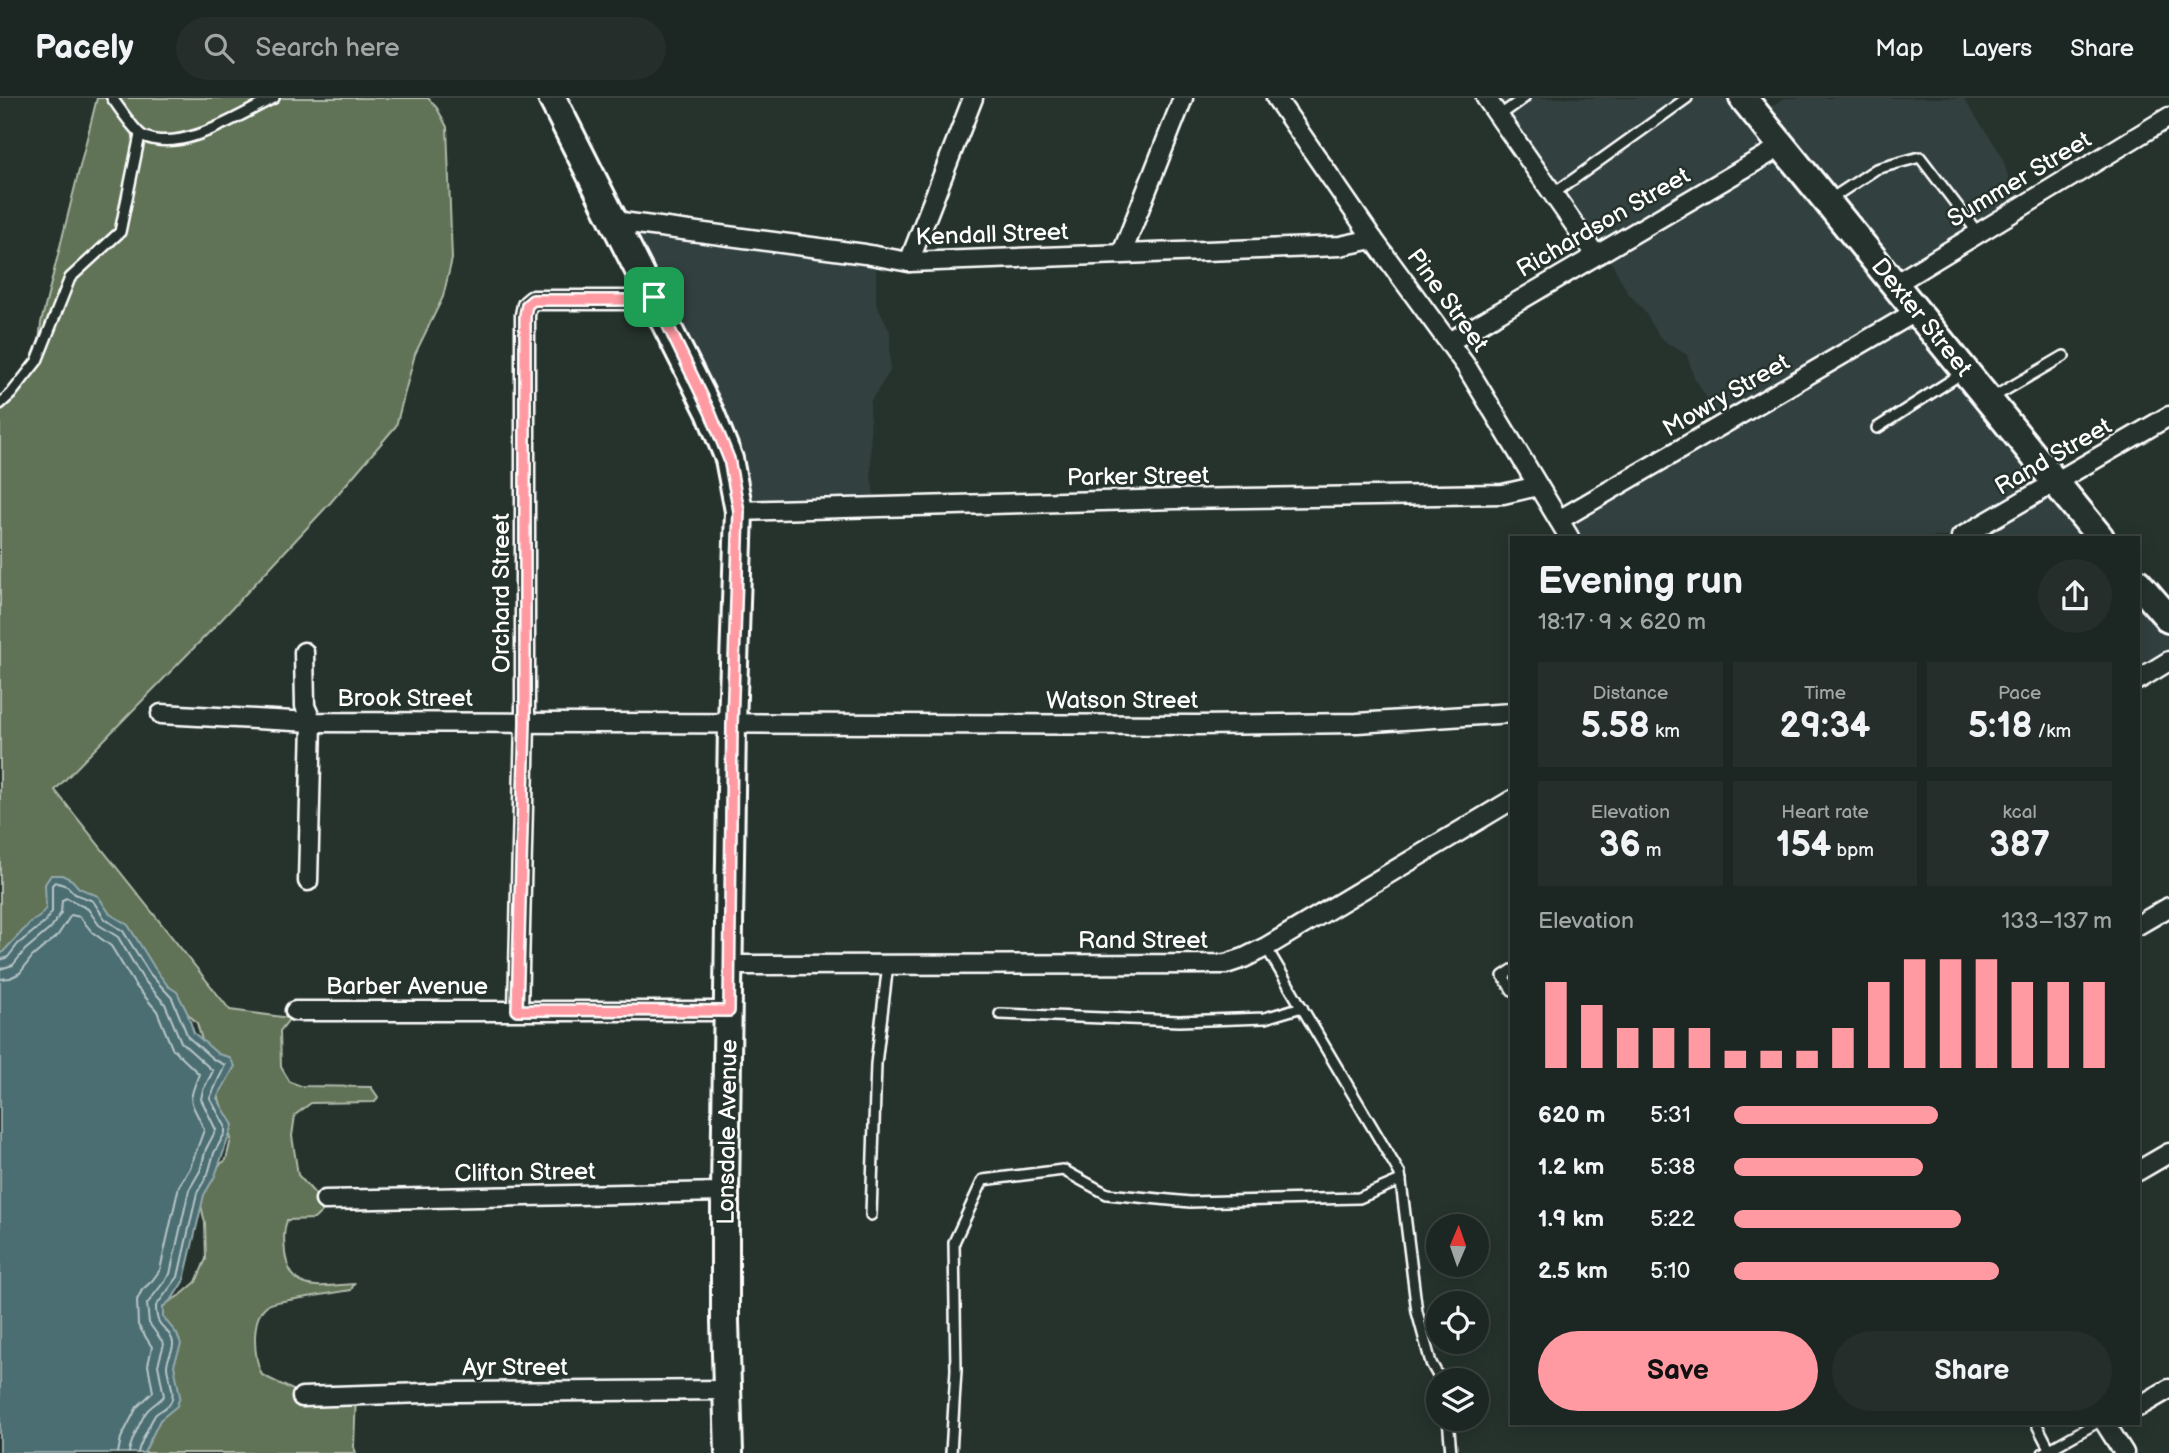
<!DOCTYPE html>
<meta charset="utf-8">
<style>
:root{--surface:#1c2622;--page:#252e2a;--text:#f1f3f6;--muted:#a0a5a5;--line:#3a4340;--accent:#ff9aa2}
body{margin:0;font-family:"Balsamiq Sans",sans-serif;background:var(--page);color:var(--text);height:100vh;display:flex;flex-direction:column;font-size:26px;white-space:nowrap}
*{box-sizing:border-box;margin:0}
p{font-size:23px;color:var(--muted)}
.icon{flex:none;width:38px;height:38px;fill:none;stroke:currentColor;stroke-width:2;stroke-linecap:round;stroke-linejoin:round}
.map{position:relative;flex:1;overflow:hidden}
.details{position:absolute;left:1510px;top:438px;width:630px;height:889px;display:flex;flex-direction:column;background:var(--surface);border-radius:0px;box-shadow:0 4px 18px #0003,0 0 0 2px var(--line)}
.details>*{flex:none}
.needle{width:46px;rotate:2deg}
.buttons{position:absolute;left:1426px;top:1116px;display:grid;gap:14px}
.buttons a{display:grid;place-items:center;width:63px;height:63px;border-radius:50%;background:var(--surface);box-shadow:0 4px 18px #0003,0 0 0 2px var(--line);font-size:35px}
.pin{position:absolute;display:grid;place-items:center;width:60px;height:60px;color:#fff;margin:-30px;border-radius:14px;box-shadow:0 4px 10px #0006}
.round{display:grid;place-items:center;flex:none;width:74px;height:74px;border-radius:37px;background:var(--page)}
.overview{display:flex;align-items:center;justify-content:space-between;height:119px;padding:0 28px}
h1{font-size:38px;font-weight:700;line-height:52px}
.figures{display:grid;grid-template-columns:repeat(3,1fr);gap:10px;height:119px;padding:7px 28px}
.figures div{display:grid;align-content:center;border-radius:0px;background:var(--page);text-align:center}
.figures b{font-size:35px;font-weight:700}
.figures small{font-size:19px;font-weight:400}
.figures p{font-size:19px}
.chart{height:196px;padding:14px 28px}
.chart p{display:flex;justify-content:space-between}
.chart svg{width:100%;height:126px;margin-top:7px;stroke:var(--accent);stroke-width:6}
.cta{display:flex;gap:14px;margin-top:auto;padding:14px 28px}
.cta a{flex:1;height:80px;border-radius:42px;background:var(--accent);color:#111;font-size:28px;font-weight:700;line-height:80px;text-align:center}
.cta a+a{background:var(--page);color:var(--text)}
ul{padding:0 28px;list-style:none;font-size:23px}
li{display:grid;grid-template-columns:112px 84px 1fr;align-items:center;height:52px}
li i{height:18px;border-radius:9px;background:var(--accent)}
header{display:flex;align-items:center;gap:42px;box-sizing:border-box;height:98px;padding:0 35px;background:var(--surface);border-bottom:2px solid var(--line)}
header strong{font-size:33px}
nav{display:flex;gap:38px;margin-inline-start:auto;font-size:24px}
.search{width:490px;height:63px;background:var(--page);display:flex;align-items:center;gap:18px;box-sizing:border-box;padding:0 24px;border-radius:38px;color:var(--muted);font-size:26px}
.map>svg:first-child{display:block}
.built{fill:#334141}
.green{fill:#607356;stroke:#b0b9aa;stroke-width:2}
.water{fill:#4c6e73;stroke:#94a8ab;stroke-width:2}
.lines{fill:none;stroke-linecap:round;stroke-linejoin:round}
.shore{stroke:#b7c5c7;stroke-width:2}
.lane-casing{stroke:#fff;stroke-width:14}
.street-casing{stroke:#fff;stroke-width:23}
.primary-casing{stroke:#fff;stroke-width:32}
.lane{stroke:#26332d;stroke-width:9}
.street{stroke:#26332d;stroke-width:18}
.primary{stroke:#26332d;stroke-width:26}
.route-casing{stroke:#fff;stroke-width:14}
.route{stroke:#ff9aa2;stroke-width:9}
.labels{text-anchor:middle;stroke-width:5;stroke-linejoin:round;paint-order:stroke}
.street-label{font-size:24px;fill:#fff;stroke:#26332d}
</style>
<header>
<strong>Pacely</strong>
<div class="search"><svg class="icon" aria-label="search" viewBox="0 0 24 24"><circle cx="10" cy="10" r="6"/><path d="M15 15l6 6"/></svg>Search here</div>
<nav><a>Map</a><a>Layers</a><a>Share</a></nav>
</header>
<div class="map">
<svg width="2169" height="1355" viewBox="0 0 2169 1355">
<rect width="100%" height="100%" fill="#26332d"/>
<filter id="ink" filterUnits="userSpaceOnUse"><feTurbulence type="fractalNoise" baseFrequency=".0143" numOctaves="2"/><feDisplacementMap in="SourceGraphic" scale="14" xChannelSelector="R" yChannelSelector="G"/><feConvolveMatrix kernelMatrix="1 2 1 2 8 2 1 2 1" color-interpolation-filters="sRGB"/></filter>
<g filter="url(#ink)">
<g class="built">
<polygon points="1485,0 1739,0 1759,16 1785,0 1963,0 2001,56 2008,78 2027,110 1897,191 2089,439 1562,439 1561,432 1718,334 1724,328 1694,279 1687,257 1661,241 1643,211 1628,195 1607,156"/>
<polygon points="617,124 694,133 876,167 876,206 890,234 890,273 870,304 871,380 877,412 750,418"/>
<polygon points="2138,496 2169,532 2169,567 2138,585"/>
</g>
<path class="green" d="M97,0H428L437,10L447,29L452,161L443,199L415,256L396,328L331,404L222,521L55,692L230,912L290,920L280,933L281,969L290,984L301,988L371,989L378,999L375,1004L311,1005L295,1017L292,1038L298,1077L327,1109L314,1121L287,1122C283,1134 284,1142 285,1155C291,1197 320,1188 354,1186L351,1192L277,1204C273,1205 269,1206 266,1208C250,1222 254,1260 262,1277L303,1297H356L354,1349L356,1355H110L159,1210L182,1196L196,1184L206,1161L205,1125L199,1098L211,1073L226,1062L231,1041L197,925L185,913L0,883V304L37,263L41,225Z"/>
<polygon class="water" points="51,777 62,777 72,782 79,790 98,798 110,816 128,827 156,872 168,888 177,894 187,914 194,935 218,956 229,959 235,968 217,1000 233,1027 215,1078 204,1097 184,1182 172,1201 163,1209 163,1219 177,1236 181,1246 174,1267 180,1298 177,1308 160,1322 144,1355 0,1355 0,857 30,825 39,819 46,810 45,786"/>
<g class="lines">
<g class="shore">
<path d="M0,862L8,859L18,846L45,824L52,814V787L55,784L67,788L75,796L93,803L105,821L123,833L150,876L172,900L188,939L213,961L225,967L210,1000L225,1028V1035L214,1055L208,1076L197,1095L178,1179L156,1208C156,1231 165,1226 172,1241C176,1250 167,1259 167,1268C167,1279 175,1290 172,1301C170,1309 162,1311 156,1316C153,1319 138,1350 138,1355"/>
<path d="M0,871L13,867L25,852L51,830L61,815L62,802L67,800L88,811L99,827L118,839L143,881L165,906L181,944L213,973L203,992L201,1001L216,1032L206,1051L200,1073L189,1092L170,1176L147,1206L149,1225L164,1246L158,1267L164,1298C159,1304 152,1307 147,1313C142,1320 129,1347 129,1355"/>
<path d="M0,881L10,880L20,875L32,859L58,837L71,817L80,819L92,834L111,848L135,887L157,913L172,950L199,976C185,1011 192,1000 204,1032L190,1070L179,1088L160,1172L152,1183L142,1192L137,1202L138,1227L152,1249L148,1267L153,1294L137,1309L121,1340L118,1355"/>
</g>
<defs>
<g id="lane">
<path d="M112,0C119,9 134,33 143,38C182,56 239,17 274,0"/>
<polyline points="1499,18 1524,0"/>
<polyline points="1553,96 1687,0"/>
<polyline points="1829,102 1876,71 1920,59 1978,135"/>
<polyline points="1990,301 2064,258"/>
<polyline points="0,306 11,296 37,263 70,180 120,134 140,37"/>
<polyline points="1877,330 1964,274"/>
<polyline points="1266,849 1400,1076 1417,1214 1431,1265 1441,1283"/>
<polyline points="1512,872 1503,878 1512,892"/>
<polyline points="1000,916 1179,923 1265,920 1302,909"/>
<polyline points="871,1117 876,966 888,866"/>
<polyline points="1448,1321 1451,1355"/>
<polyline points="2036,1325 2051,1354"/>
<polyline points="951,1355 956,1272 954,1144 983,1082 1063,1072 1107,1096 1190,1104 1359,1100 1401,1082"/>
<polyline points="2043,1355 2096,1325"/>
</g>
<g id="street">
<polyline points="1276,0 1373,141 1466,268 1569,439"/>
<polyline points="1486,0 1595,156"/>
<polyline points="614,123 865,156 909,164 1340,148 1373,141"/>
<polyline points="1122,155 1183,0"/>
<polyline points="909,164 973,0"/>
<polyline points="1895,186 2169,19"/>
<polyline points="1449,244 1782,48"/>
<polyline points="739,413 1176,401 1503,396 1538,388"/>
<polyline points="1559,422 1917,213"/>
<polyline points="1961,439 2169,318"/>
<polyline points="304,554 305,608 312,624 308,783"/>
<polyline points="2138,582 2169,563"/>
<polyline points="161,616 312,624 1197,627 1357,625 1512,615"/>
<polyline points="2138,827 2169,809"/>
<polyline points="730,867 1226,866 1244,860 1266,849 1512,702"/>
<polyline points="518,912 525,625 525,217 527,207 533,202 632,202 654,199"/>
<polyline points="295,913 728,913"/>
<polyline points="2138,1073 2169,1055"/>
<polyline points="325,1102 725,1094"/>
<polyline points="302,1299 456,1294 728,1292"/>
<polyline points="2138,1309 2169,1291"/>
<polyline points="2105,1325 2124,1355"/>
</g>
<g id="primary">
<polyline points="552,0 710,314 729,361 739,413 732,627 725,1094 725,1223 729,1355"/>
<polyline points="1743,0 2100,439"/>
<polyline points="2138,485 2169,521"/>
</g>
</defs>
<use href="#lane" class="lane-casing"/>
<use href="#street" class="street-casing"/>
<use href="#primary" class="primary-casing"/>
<use href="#lane" class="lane"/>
<use href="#street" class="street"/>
<use href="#primary" class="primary"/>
</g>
</g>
<g class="lines" filter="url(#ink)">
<defs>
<polygon id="route" points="654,199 710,314 729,361 739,413 732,627 729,913 517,912 525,625 525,217 527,207 533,202 632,202"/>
</defs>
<use href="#route" class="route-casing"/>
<use href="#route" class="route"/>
</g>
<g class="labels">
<g class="street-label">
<text transform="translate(2019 81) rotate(-31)" y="8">Summer Street</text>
<text transform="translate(1603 124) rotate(-30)" y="8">Richardson Street</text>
<text transform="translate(992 136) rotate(-2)" y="8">Kendall Street</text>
<text transform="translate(1448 202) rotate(54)" y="8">Pine Street</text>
<text transform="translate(1922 219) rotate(51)" y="8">Dexter Street</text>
<text transform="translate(1726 297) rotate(-30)" y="8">Mowry Street</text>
<text transform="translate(2053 358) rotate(-30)" y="8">Rand Street</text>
<text transform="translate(1138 378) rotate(-1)" y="8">Parker Street</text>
<text transform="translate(501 495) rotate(-90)" y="8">Orchard Street</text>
<text x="405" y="608">Brook Street</text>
<text x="1122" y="610">Watson Street</text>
<text x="1143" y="850">Rand Street</text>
<text x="407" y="896">Barber Avenue</text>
<text transform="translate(727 1034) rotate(-89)" y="8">Lonsdale Avenue</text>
<text transform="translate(525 1074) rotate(-1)" y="8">Clifton Street</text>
<text x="515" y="1277">Ayr Street</text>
</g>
</g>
</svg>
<div class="buttons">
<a><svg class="needle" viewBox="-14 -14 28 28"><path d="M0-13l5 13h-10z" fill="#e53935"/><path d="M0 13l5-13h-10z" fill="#a0a5a5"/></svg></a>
<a><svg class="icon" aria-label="locate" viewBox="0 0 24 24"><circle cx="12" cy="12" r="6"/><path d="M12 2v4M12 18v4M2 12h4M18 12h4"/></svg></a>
<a><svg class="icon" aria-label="layers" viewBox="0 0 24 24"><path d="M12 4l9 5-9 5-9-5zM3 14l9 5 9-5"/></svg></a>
</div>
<div class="pin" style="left:654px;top:199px;background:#1e9e55"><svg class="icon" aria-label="arrive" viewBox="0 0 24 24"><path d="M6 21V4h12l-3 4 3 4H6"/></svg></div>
<section class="details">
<div class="overview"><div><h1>Evening run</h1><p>18:17 · 9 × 620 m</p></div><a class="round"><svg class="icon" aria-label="share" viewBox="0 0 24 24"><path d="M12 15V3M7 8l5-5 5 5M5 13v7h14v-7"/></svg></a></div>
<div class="figures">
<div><p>Distance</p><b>5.58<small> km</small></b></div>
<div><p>Time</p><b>29:34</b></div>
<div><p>Pace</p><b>5:18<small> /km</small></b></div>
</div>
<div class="figures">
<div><p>Elevation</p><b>36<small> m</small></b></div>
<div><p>Heart rate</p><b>154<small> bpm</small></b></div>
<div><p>kcal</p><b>387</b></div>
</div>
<div class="chart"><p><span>Elevation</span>133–137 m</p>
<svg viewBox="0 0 160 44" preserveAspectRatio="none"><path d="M5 44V14M15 44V22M25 44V30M35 44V30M45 44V30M55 44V38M65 44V38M75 44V38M85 44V30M95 44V14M105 44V6M115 44V6M125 44V6M135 44V14M145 44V14M155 44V14"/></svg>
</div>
<ul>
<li><b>620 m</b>5:31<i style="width:54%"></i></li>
<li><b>1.2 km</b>5:38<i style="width:50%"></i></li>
<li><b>1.9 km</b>5:22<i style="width:60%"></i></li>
<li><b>2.5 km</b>5:10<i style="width:70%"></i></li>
</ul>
<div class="cta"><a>Save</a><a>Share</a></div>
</section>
</div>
